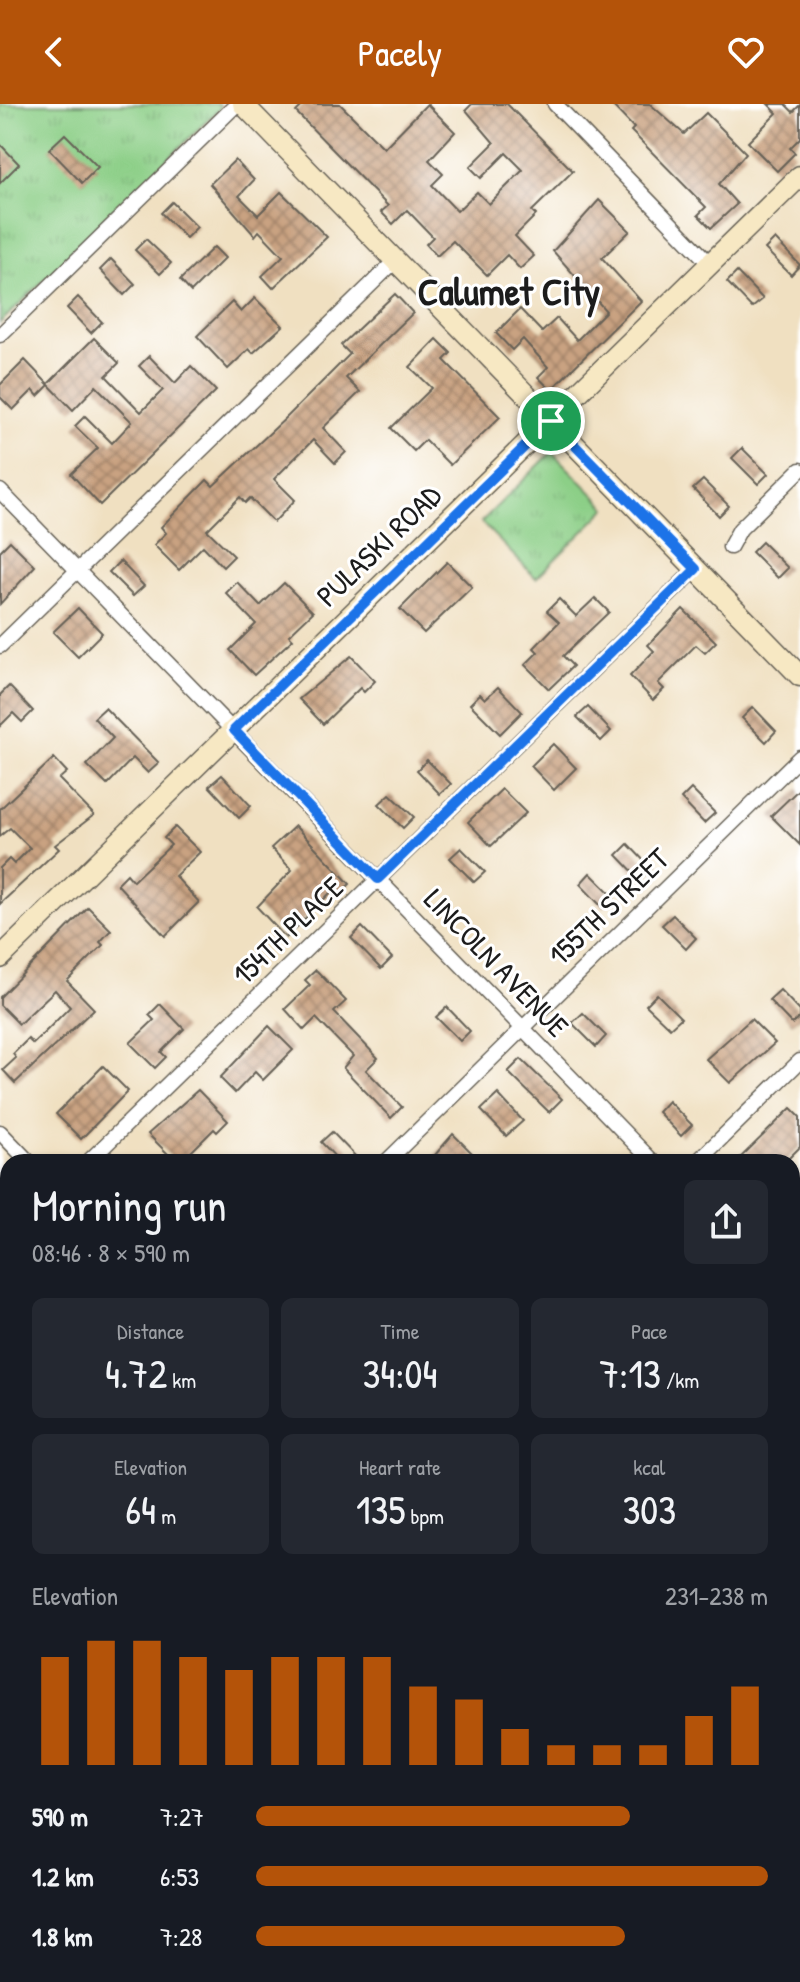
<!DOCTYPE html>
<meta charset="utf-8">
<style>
:root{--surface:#171b24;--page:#242831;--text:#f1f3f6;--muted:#9ea1a6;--accent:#b45309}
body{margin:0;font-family:"Patrick Hand",sans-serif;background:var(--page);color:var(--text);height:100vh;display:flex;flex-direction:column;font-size:30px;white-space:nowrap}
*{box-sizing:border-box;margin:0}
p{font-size:26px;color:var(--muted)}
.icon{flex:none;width:44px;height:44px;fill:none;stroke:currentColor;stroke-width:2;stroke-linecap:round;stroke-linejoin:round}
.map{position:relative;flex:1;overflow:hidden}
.sheet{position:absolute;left:0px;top:1050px;width:800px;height:828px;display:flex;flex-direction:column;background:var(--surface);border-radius:24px 24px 0 0;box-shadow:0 2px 6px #0004}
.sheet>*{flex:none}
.pin{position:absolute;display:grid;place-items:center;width:68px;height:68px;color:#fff;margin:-34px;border:4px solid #fff;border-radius:50%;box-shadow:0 2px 8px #0007}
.round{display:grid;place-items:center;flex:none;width:84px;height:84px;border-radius:12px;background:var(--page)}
.headline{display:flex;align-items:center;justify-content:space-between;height:136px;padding:0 32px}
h1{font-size:44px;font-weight:600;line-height:60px}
.stats{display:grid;grid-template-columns:repeat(3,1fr);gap:12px;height:136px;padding:8px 32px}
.stats div{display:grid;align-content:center;border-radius:12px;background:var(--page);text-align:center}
.stats b{font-size:40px;font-weight:600}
.stats small{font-size:22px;font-weight:400}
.stats p{font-size:22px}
.chart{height:224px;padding:16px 32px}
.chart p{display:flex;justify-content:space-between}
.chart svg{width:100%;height:144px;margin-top:8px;stroke:var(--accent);stroke-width:6}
ul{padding:0 32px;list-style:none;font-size:26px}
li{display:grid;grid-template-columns:128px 96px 1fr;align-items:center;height:60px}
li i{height:20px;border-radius:10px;background:var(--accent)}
header{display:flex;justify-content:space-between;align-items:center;height:104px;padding:0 32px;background:var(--accent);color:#fff;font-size:36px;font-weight:600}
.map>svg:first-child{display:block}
.built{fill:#f5d3c1}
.park{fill:url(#park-tufts);stroke:#547652;stroke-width:2}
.building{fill:url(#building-cross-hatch)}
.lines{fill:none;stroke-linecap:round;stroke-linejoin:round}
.street-casing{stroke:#666156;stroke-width:17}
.secondary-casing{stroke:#666156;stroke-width:23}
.street{stroke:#fff;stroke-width:14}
.secondary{stroke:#f7e8c3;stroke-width:20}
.route-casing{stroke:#fff;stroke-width:16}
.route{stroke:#1a73e8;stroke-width:10}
.labels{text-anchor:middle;stroke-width:6;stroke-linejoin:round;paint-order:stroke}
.street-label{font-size:30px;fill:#1c1c1c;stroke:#fff}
.district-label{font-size:38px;font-weight:bold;fill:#1c1c1c;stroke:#fff}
</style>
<header><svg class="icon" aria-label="back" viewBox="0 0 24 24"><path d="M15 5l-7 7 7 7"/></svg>Pacely<svg class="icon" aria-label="heart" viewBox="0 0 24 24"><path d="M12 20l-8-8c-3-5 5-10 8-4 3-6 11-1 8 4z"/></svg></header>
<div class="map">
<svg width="800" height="1878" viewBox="0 0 800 1878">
<defs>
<pattern id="park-tufts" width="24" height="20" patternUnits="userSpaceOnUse" patternTransform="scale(2)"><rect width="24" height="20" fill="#8ccf87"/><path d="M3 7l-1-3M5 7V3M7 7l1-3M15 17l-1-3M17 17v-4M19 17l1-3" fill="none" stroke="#78b174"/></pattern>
<pattern id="building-cross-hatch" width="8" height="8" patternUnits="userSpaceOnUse" patternTransform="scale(2)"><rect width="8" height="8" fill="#c9a281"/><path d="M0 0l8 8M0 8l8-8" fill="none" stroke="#a28369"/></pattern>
</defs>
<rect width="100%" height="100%" fill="#fff"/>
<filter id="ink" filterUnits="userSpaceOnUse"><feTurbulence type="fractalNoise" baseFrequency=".0125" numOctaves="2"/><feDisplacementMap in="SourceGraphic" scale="16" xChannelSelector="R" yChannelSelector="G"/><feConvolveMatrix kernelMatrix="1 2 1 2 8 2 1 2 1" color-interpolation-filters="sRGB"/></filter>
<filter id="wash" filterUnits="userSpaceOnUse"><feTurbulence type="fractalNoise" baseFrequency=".006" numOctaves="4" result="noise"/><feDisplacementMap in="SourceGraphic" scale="32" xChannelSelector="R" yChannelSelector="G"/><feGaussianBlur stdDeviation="1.8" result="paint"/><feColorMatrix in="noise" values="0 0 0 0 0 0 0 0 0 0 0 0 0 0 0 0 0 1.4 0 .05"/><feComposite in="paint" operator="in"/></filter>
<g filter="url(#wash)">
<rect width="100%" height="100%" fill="#f0e0c1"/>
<polygon class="built" points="510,1870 764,1870 756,1878 502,1878"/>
<g class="park">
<polygon points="0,0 220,0 220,4 0,219"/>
<polygon points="552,348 607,404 536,474 481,418"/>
</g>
<g id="blocks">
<g class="building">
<polygon points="304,0 340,0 384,44 427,0 455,28 429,56 443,70 432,81 457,107 477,88 489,100 523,66 506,49 481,74 470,63 494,39 466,6 472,0 507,0 573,67 532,107 536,111 515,132 534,152 520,165 507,151 487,171 453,137 437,152 426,140 433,133 407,106 393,120 381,108 388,102 296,8"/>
<polygon points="611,0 650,0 684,30 706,9 746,49 719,80 737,100 711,124 698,111 706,103 631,27 634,24"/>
<polygon points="768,0 785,0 793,8 800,1 800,34 790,44 795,49 777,67 748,38 777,9"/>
<polygon points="65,30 98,63 82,79 49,45"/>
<polygon points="0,40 19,60 0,79"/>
<polygon points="235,56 254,76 239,92 258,111 281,88 327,133 273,184 262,172 283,152 259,127 255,132 210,80"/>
<polygon points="599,96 630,127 602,154 641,197 551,286 538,273 548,263 523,235 512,246 496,229 520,205 542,228 557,214 577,236 606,207 553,147"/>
<polygon points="172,98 197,123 186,134 161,109"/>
<polygon points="146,135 171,159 160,170 135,146"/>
<polygon points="775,135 800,161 791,171 765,145"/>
<polygon points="214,143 225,154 191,188 180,176"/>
<polygon points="111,155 135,180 124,191 100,166"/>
<polygon points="737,168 763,195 752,204 727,178"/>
<polygon points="395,190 413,209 346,274 360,288 323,324 346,348 335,359 313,336 274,375 295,396 274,418 250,394 245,399 240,393 207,426 234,452 223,463 203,442 179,466 154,441 166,429 161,423 207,376 213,382 288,312 350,250 341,241"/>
<polygon points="78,193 102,218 91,229 67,204"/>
<polygon points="255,194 283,222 253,249 249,245 228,265 197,232 232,198 241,208"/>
<polygon points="94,234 119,259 106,272 141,308 163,286 139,262 149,252 175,279 191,262 216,287 100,401 71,370 98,344 75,322 85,312 112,339 132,318 96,282 73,306 49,281 38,292 33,286 13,306 0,293 0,281 25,256 48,280"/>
<polygon points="437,235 451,249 444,256 500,313 450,361 425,336 414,347 391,324 432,284 410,263"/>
<polygon points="742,344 768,370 758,380 732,354"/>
<polygon points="703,376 729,402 719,412 693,385"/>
<polygon points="10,437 35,462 0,500 0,447"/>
<polygon points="762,438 788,464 778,474 752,448"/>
<polygon points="120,457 144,482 133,492 109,468"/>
<polygon points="447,458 472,483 424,529 400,505"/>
<polygon points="237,478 260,502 284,479 313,508 289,531 293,535 254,571 230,546 256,520 226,489"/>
<polygon points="595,494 609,508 563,552 573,562 549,585 525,561 538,548 534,544 559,518 547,507 559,495 576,512"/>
<polygon points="78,504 102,529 78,553 53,528"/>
<polygon points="683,505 716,538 705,549 696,541 658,579 664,585 653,596 630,572 654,547 648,541"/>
<polygon points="351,552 375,577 364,588 360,584 323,620 299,595"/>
<polygon points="9,582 33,607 22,618 13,609 0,622 0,591"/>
<polygon points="498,583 522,608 500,630 470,600 480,590 485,595"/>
<polygon points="588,603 611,627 601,637 577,613"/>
<polygon points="753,603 776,627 766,638 742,614"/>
<polygon points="105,604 159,659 148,669 133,654 107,681 87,661 113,634 94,614"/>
<polygon points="553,640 576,664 554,686 531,662"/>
<polygon points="54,654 67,668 59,675 94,711 55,741 59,745 0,800 0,764 9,755 14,760 30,744 10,724 0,732 0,705"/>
<polygon points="427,656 451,680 440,690 417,666"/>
<polygon points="222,671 251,702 239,714 209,682"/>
<polygon points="800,684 800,741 771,712"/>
<polygon points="502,685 526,709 491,742 468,718"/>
<polygon points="691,685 715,709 704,719 681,695"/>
<polygon points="390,690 414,713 403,724 379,700"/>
<polygon points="295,722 350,780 339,790 334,785 286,834 257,803 292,766 271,744"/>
<polygon points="175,723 200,748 175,772 199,798 165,832 117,780 127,770 133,777 171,741 164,734"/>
<polygon points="628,740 651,764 640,775 617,751"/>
<polygon points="461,744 485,768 474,778 450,754"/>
<polygon points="590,769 614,793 603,804 580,780"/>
<polygon points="88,803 111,826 100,838 103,841 67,877 94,905 15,979 3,966 16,954 13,950 28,935 33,940 70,903 55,886 19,920 0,901 0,893"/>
<polygon points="673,811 696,834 686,845 662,821"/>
<polygon points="362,823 392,854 381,865 351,834"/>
<polygon points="316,866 346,897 334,908 378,954 366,966 402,1003 391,1014 343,964 353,952 316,914 304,926 285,905 310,881 305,876"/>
<polygon points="780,886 800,907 800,913 792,920 769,896"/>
<polygon points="657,890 681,914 670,924 646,901"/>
<polygon points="160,900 184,925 161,948 166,953 155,964 130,939 154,916 149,911"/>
<polygon points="447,903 470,927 460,937 436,913"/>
<polygon points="583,909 606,932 596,943 572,919"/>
<polygon points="751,915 775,939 730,979 706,955"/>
<polygon points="269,922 293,946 263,976 255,968 235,989 220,974"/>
<polygon points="521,955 562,995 549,1008 508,968"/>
<polygon points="103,962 128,987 81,1035 56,1010"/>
<polygon points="198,986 228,1017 217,1028 214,1025 181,1058 176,1058 148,1030"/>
<polygon points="498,990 523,1017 506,1032 481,1006"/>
<polygon points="668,997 692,1021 681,1032 658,1008"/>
<polygon points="791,1004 800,1013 800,1043 785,1058 736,1058"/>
<polygon points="332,1028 361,1058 340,1058 321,1038"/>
<polygon points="453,1030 481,1058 429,1058"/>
</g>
</g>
</g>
<g filter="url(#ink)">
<use href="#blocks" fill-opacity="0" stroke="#666156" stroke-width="2"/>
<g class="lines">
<defs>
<g id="street">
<polyline points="555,0 710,160"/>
<polyline points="0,231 237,0"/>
<polyline points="0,387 653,1058"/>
<polyline points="730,443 740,425 800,366"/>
<polyline points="0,542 395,157"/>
<polyline points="0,1028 29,1058"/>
<polyline points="88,1058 696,465"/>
<polyline points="386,1058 800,653"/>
<polyline points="697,1058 800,957"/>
<polyline points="0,1144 8,1136"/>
<polyline points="792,1201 800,1209"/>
<polyline points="792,1266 800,1258"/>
<polyline points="0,1436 8,1428"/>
<polyline points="792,1567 800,1559"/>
<polyline points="0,1669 8,1678"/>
<polyline points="0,1737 8,1729"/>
<polyline points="792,1843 800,1851"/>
<polyline points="196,1870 204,1878"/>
<polyline points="164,1878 172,1870"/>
<polyline points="473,1878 481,1870"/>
<polyline points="782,1878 790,1870"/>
</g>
<g id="secondary">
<polyline points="243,0 800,572"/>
<polyline points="0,854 800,72"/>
</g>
</defs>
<use href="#street" class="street-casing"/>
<use href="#secondary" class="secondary-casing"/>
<use href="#street" class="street"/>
<use href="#secondary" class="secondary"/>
</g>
</g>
<g class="lines" filter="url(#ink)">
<defs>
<polygon id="route" points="551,317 696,465 378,775 234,626"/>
</defs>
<use href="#route" class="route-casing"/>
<use href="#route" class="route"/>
</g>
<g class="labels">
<g class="street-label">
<text transform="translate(379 442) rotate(-44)" y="10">PULASKI ROAD</text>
<text transform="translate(609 803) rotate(-44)" y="10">155TH STREET</text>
<text transform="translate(288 827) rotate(-44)" y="10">154TH PLACE</text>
<text transform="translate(496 859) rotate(46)" y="10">LINCOLN AVENUE</text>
</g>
<g class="district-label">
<text x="509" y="201">Calumet City</text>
</g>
</g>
</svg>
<div class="pin" style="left:551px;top:317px;background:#1e9e55"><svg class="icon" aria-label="arrive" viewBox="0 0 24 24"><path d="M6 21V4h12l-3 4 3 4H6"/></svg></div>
<section class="sheet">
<div class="headline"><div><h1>Morning run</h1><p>08:46 · 8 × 590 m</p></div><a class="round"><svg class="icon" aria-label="share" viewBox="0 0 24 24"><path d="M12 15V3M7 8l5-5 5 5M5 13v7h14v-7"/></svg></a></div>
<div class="stats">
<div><p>Distance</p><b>4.72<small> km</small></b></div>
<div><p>Time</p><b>34:04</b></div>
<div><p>Pace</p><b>7:13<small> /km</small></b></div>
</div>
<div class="stats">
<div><p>Elevation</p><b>64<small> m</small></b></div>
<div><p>Heart rate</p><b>135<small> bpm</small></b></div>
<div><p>kcal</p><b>303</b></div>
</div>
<div class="chart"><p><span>Elevation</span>231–238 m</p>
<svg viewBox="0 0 160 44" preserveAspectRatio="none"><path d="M5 44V11M15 44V6M25 44V6M35 44V11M45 44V15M55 44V11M65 44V11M75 44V11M85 44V20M95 44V24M105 44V33M115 44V38M125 44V38M135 44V38M145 44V29M155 44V20"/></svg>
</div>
<ul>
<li><b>590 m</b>7:27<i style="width:73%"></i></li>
<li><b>1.2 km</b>6:53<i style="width:100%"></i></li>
<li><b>1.8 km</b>7:28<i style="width:72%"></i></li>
</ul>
</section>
</div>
